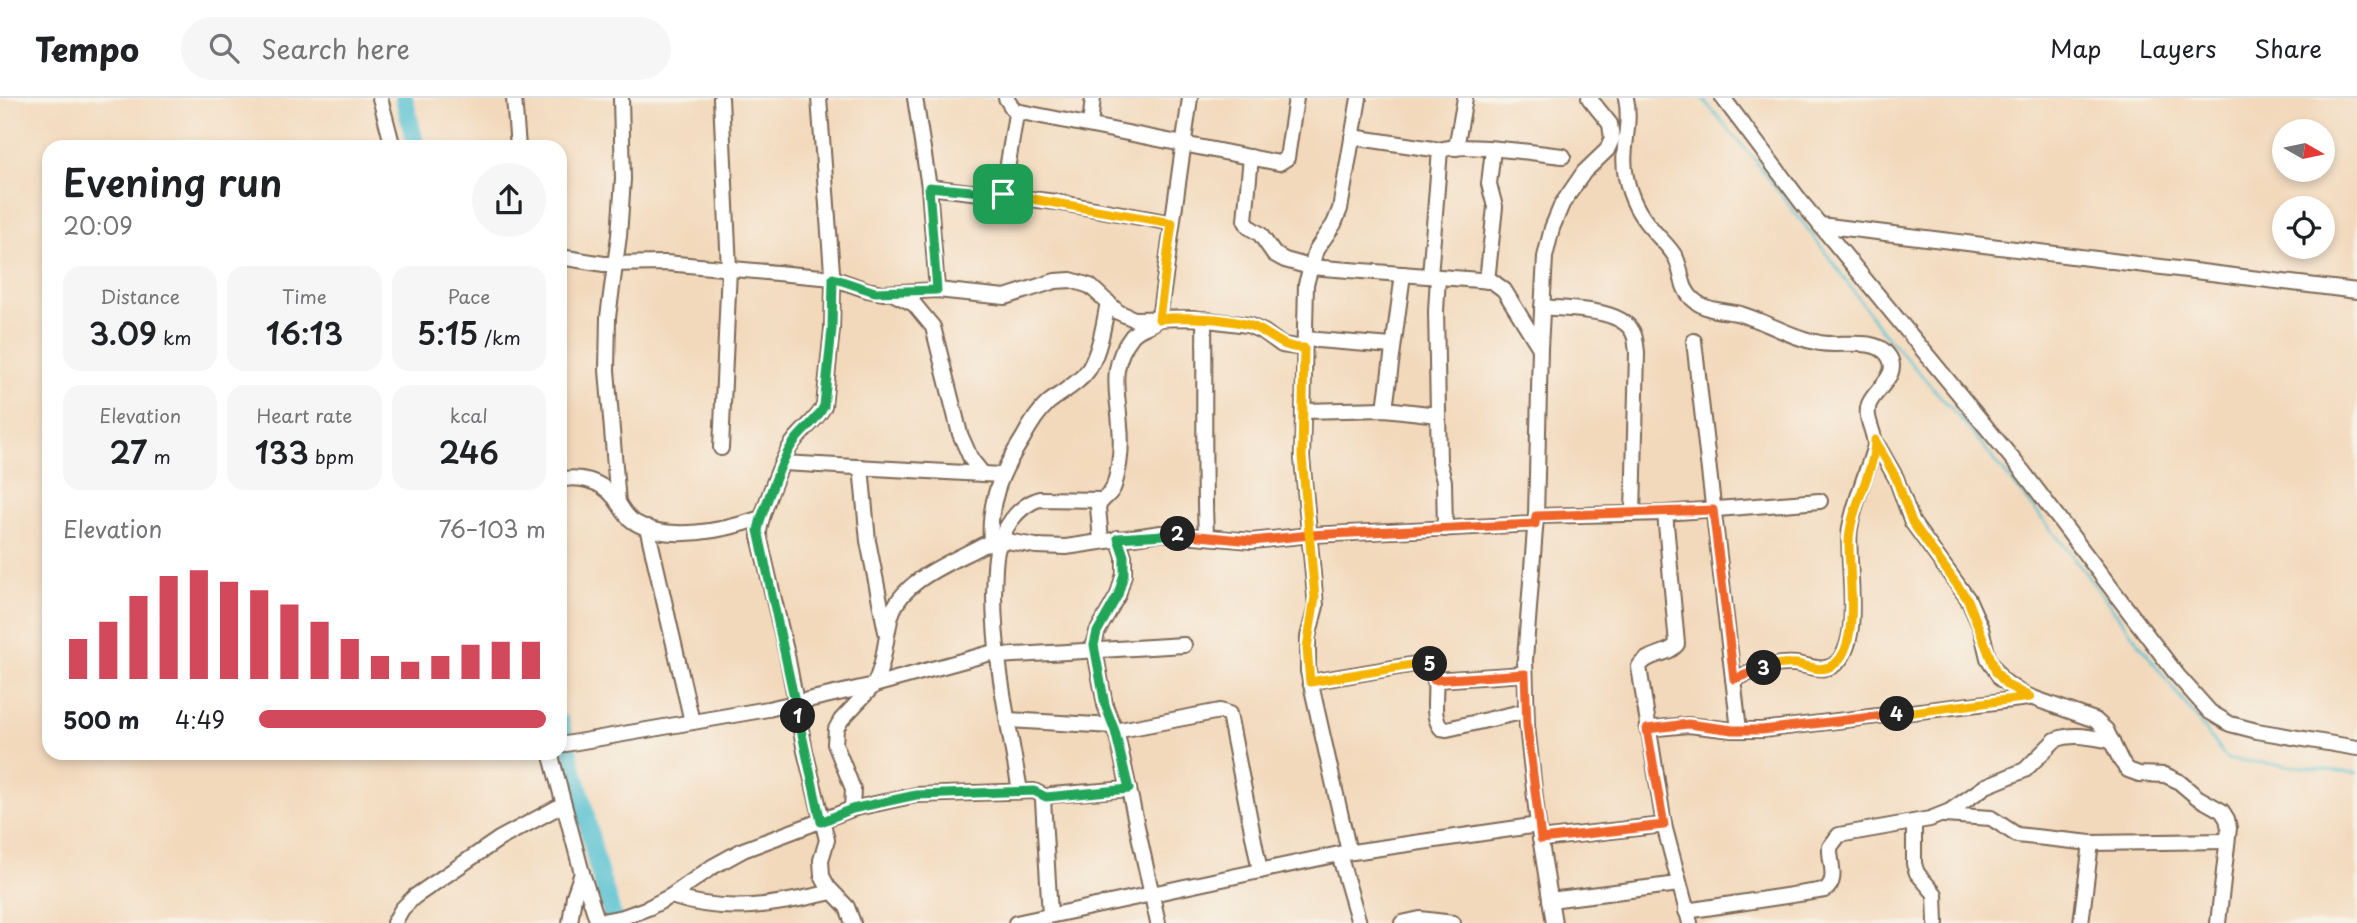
<!DOCTYPE html>
<meta charset="utf-8">
<style>
:root{--surface:#fff;--page:#f6f6f6;--text:#202124;--muted:#757577;--line:#e0e0e0;--accent:#d1495b}
body{margin:0;font-family:"Playpen Sans",sans-serif;background:var(--page);color:var(--text);height:100vh;display:flex;flex-direction:column;font-size:26px;white-space:nowrap}
*{box-sizing:border-box;margin:0}
p{font-size:23px;color:var(--muted)}
.icon{flex:none;width:38px;height:38px;fill:none;stroke:currentColor;stroke-width:2;stroke-linecap:round;stroke-linejoin:round}
.map{position:relative;flex:1;overflow:hidden}
.panel{position:absolute;left:42px;top:42px;width:525px;height:620px;display:flex;flex-direction:column;background:var(--surface);border-radius:21px;box-shadow:0 4px 10px #0003}
.panel>*{flex:none}
.needle{width:46px;rotate:99deg}
.tools{position:absolute;left:2272px;top:21px;display:grid;gap:14px}
.tools a{display:grid;place-items:center;width:63px;height:63px;border-radius:50%;background:var(--surface);box-shadow:0 4px 10px #0003;font-size:35px}
.pin{position:absolute;display:grid;place-items:center;width:60px;height:60px;color:#fff;margin:-30px;border-radius:14px;box-shadow:0 4px 10px #0006}
.km{position:absolute;width:35px;height:35px;margin:-18px;border-radius:50%;background:#222;color:#fff;font-size:19px;line-height:35px;text-align:center}
.round{display:grid;place-items:center;flex:none;width:74px;height:74px;border-radius:37px;background:var(--page)}
.overview{display:flex;align-items:center;justify-content:space-between;height:119px;padding:0 21px}
h1{font-size:38px;font-weight:600;line-height:52px}
.metrics{display:grid;grid-template-columns:repeat(3,1fr);gap:10px;height:119px;padding:7px 21px}
.metrics div{display:grid;align-content:center;border-radius:18px;background:var(--page);text-align:center}
.metrics b{font-size:30px;font-weight:600}
.metrics small{font-size:19px;font-weight:400}
.metrics p{font-size:19px}
.chart{height:196px;padding:14px 21px}
.chart p{display:flex;justify-content:space-between}
.chart svg{width:100%;height:126px;margin-top:7px;stroke:var(--accent);stroke-width:6}
ul{padding:0 21px;list-style:none;font-size:23px}
li{display:grid;grid-template-columns:112px 84px 1fr;align-items:center;height:52px}
li i{height:18px;border-radius:9px;background:var(--accent)}
header{display:flex;align-items:center;gap:42px;box-sizing:border-box;height:98px;padding:0 35px;background:var(--surface);border-bottom:2px solid var(--line)}
header strong{font-size:33px}
nav{display:flex;gap:38px;margin-inline-start:auto;font-size:24px}
.search{width:490px;height:63px;background:var(--page);display:flex;align-items:center;gap:18px;box-sizing:border-box;padding:0 24px;border-radius:38px;color:var(--muted);font-size:26px}
.map>svg:first-child{display:block}
.lines{fill:none;stroke-linecap:round;stroke-linejoin:round}
.stream{stroke:#56c1d2;stroke-width:2.5}
.river{stroke:#56c1d2;stroke-width:18}
.minor-casing{stroke:#7b6755;stroke-width:18}
.minor{stroke:#fff;stroke-width:14}
.split-1-casing{stroke:#fff;stroke-width:14}
.split-2-casing{stroke:#fff;stroke-width:14}
.split-3-casing{stroke:#fff;stroke-width:14}
.split-4-casing{stroke:#fff;stroke-width:14}
.split-5-casing{stroke:#fff;stroke-width:14}
.split-6-casing{stroke:#fff;stroke-width:14}
.split-1{stroke:#22a559;stroke-width:9}
.split-2{stroke:#22a559;stroke-width:9}
.split-3{stroke:#f0652b;stroke-width:9}
.split-4{stroke:#f5b400;stroke-width:9}
.split-5{stroke:#f0652b;stroke-width:9}
.split-6{stroke:#f5b400;stroke-width:9}
</style>
<header>
<strong>Tempo</strong>
<div class="search"><svg class="icon" aria-label="search" viewBox="0 0 24 24"><circle cx="10" cy="10" r="6"/><path d="M15 15l6 6"/></svg>Search here</div>
<nav><a>Map</a><a>Layers</a><a>Share</a></nav>
</header>
<div class="map">
<svg width="2357" height="825" viewBox="0 0 2357 825">
<rect width="100%" height="100%" fill="#f7f3e8"/>
<filter id="ink" filterUnits="userSpaceOnUse"><feTurbulence type="fractalNoise" baseFrequency=".0143" numOctaves="2"/><feDisplacementMap in="SourceGraphic" scale="14" xChannelSelector="R" yChannelSelector="G"/><feConvolveMatrix kernelMatrix="1 2 1 2 8 2 1 2 1" color-interpolation-filters="sRGB"/></filter>
<filter id="wash" filterUnits="userSpaceOnUse"><feTurbulence type="fractalNoise" baseFrequency=".00686" numOctaves="4" result="noise"/><feDisplacementMap in="SourceGraphic" scale="28" xChannelSelector="R" yChannelSelector="G"/><feGaussianBlur stdDeviation="1.57" result="paint"/><feColorMatrix in="noise" values="0 0 0 0 0 0 0 0 0 0 0 0 0 0 0 0 0 1.4 0 .05"/><feComposite in="paint" operator="in"/></filter>
<g filter="url(#wash)">
<rect width="100%" height="100%" fill="#f3d9bc"/>
<g class="lines">
<polyline class="stream" points="1702,0 1753,60 1832,163 1881,232 1965,326 2071,456 2227,661 2357,675"/>
<g class="river">
<polyline points="404,0 416,49"/>
<polyline points="560,624 582,701 597,767 615,825"/>
</g>
</g>
</g>
<g filter="url(#ink)">
<g class="lines">
<defs>
<g id="minor">
<polyline points="380,0 393,49"/>
<polyline points="514,0 518,49"/>
<polyline points="721,0 729,171 721,350"/>
<path d="M819,0L833,187L832,231L824,308C816,324 802,331 792,346C783,359 758,422 759,438L787,557L805,653L827,742L821,762L822,778L828,789L847,809L853,825"/>
<polyline points="915,0 929,89 937,192"/>
<path d="M1626,0C1632,27 1620,52 1626,79C1630,99 1639,117 1652,131C1660,141 1670,149 1676,160C1683,176 1680,191 1695,203C1708,214 1725,212 1740,216C1768,224 1791,240 1820,245C1839,249 1874,239 1887,256C1903,275 1876,290 1869,306C1864,321 1875,333 1875,348C1867,374 1855,402 1850,430C1845,461 1866,549 1832,568C1820,574 1808,567 1795,566C1773,564 1754,574 1733,581"/>
<polyline points="1723,0 1802,105 2024,375 2178,578 2210,614 2230,626 2257,633 2357,650"/>
<polyline points="1016,13 1279,65 1287,60 1296,0"/>
<polyline points="1090,27 1093,0"/>
<polyline points="1352,39 1440,52 1430,178"/>
<polyline points="1456,50 1465,0"/>
<path d="M1440,52C1463,44 1535,55 1563,58"/>
<polyline points="1251,59 1245,122 1249,129 1260,136 1274,156 1285,162 1310,169 1492,183 1504,192 1540,250"/>
<polyline points="929,89 1056,104 1172,125"/>
<polyline points="1003,96 1016,16 1006,0"/>
<polyline points="1820,127 2357,193"/>
<polyline points="560,159 604,166 666,165 833,180 867,192 883,195 937,192 1005,199 1055,183 1071,182 1090,188 1118,214 1134,221 1192,220 1248,227 1264,234 1282,247 1304,250"/>
<polyline points="1438,179 1436,213 1439,364 1444,383 1445,431"/>
<polyline points="1487,183 1495,109 1489,86 1493,51"/>
<polyline points="892,195 914,206 933,229 960,336 971,361 983,376"/>
<path d="M1542,209C1567,212 1624,209 1634,237C1636,242 1636,249 1637,254L1633,416"/>
<path d="M1204,221C1205,294 1203,366 1206,438"/>
<polyline points="1305,241 1392,248"/>
<polyline points="1694,243 1739,632"/>
<polyline points="1385,311 1403,176"/>
<polyline points="1303,313 1385,311 1438,317"/>
<polyline points="1875,343 1896,380 1912,424 1968,501 1981,530 1988,560 2001,581 2022,596 2095,622 2106,632 2121,663 2128,672 2139,676 2165,677 2178,683 2197,699 2222,713 2227,721 2229,730 2218,825"/>
<polyline points="783,365 1001,377"/>
<polyline points="861,369 868,443 886,534"/>
<path d="M560,382C579,377 601,383 614,399C621,407 624,418 634,424C668,445 726,432 761,420"/>
<polyline points="618,405 607,272 608,219 619,138 623,81 621,0"/>
<path d="M1665,415L1677,546C1668,558 1646,555 1639,569L1664,727L1690,825"/>
<polyline points="1536,418 1665,415 1820,403"/>
<polyline points="647,429 692,624"/>
<polyline points="1118,440 1124,458 1124,476 1118,497 1097,534 1094,547 1105,607 1118,641 1158,825"/>
<path d="M1101,443L1098,409C1102,399 1111,398 1114,388C1120,369 1122,348 1120,328C1118,293 1108,269 1132,238C1139,229 1151,229 1159,221L1190,0"/>
<path d="M991,445C988,404 1001,374 1023,340C1030,327 1037,315 1048,305C1061,294 1079,286 1089,271C1100,252 1104,226 1108,204"/>
<polyline points="998,558 1184,547"/>
<polyline points="1435,582 1525,576"/>
<path d="M1310,584L1428,564C1444,581 1427,613 1441,630L1447,631L1526,613"/>
<polyline points="1008,622 1113,628"/>
<polyline points="1647,631 1688,627 1733,632 1762,632 2028,600"/>
<polyline points="1115,633 1220,613 1229,616 1260,773"/>
<path d="M560,647L768,611L874,587C885,565 885,541 891,518C901,482 952,464 983,447L1007,443L1036,448L1066,449L1161,435L1252,443L1310,437L1535,426"/>
<polyline points="550,654 582,775 598,825"/>
<path d="M1020,693C1009,628 994,562 994,496C995,482 994,467 997,453C1003,431 1016,409 1039,401L1102,402"/>
<polyline points="852,711 853,691 835,646 836,631 841,622 874,587 998,553"/>
<polyline points="1944,717 1991,720 2017,737 2091,745 2227,743"/>
<polyline points="1914,724 1914,766 1917,775 1935,796 1936,825"/>
<polyline points="1540,741 1664,727"/>
<polyline points="1349,754 1308,573 1308,539 1316,508 1302,360 1306,186 1316,152 1334,126 1340,111 1359,0"/>
<polyline points="1339,756 1359,825"/>
<path d="M671,798C727,817 776,807 832,794"/>
<polyline points="1550,802 1679,786"/>
<path d="M1686,813L1825,792C1839,782 1829,764 1830,749L1839,737L1930,721L1950,713L1986,688L2025,672L2055,642C2074,634 2093,640 2112,643"/>
<polyline points="1050,817 1043,702 1051,697 1129,691"/>
<polyline points="597,824 623,819 648,810 671,798 712,769 743,752 852,711 916,697 1034,693 1046,699"/>
<polyline points="394,825 402,811 414,799 499,741 564,706"/>
<polyline points="570,825 574,798 582,775"/>
<polyline points="1016,825 1339,756 1538,727"/>
<polyline points="1402,825 1420,821 1453,825"/>
<polyline points="1554,825 1538,727 1527,628 1525,562 1536,418 1540,250 1545,159 1552,130 1562,106 1584,74 1607,52 1612,41 1610,26 1589,0"/>
<polyline points="2081,825 2091,745"/>
</g>
</defs>
<use href="#minor" class="minor-casing"/>
<use href="#minor" class="minor"/>
</g>
</g>
<g class="lines" filter="url(#ink)">
<defs>
<path id="split-1" d="M798,618L758,432L761,420C769,400 780,364 792,347C801,332 816,325 824,308L832,231L833,180L875,194L937,192L929,89L1003,96"/>
<polyline id="split-2" points="798,618 821,724 852,711 916,697 1034,693 1046,699 1129,691 1115,633 1105,607 1094,547 1097,534 1118,497 1124,476 1124,458 1118,440 1178,436"/>
<polyline id="split-3" points="1178,436 1252,443 1310,437 1535,426 1536,418 1713,412 1734,581 1764,570"/>
<path id="split-4" d="M1764,570C1775,566 1786,565 1796,566C1809,568 1821,575 1833,567C1861,550 1849,475 1849,447C1848,412 1875,375 1875,342L1896,380L1912,424L1968,502L1996,574L2007,587L2030,599L1897,616"/>
<polyline id="split-5" points="1430,566 1434,582 1525,576 1527,628 1541,741 1664,727 1647,631 1688,626 1733,632 1762,632 1897,616"/>
<path id="split-6" d="M1003,96L1172,125L1159,221C1184,218 1231,220 1254,229C1273,237 1282,251 1304,250L1302,359L1315,499L1307,550L1310,584L1424,565L1430,566"/>
</defs>
<use href="#split-1" class="split-1-casing"/>
<use href="#split-2" class="split-2-casing"/>
<use href="#split-3" class="split-3-casing"/>
<use href="#split-4" class="split-4-casing"/>
<use href="#split-5" class="split-5-casing"/>
<use href="#split-6" class="split-6-casing"/>
<use href="#split-1" class="split-1"/>
<use href="#split-2" class="split-2"/>
<use href="#split-3" class="split-3"/>
<use href="#split-4" class="split-4"/>
<use href="#split-5" class="split-5"/>
<use href="#split-6" class="split-6"/>
</g>
</svg>
<div class="tools">
<a><svg class="needle" viewBox="-14 -14 28 28"><path d="M0-13l5 13h-10z" fill="#e53935"/><path d="M0 13l5-13h-10z" fill="#757577"/></svg></a>
<a><svg class="icon" aria-label="locate" viewBox="0 0 24 24"><circle cx="12" cy="12" r="6"/><path d="M12 2v4M12 18v4M2 12h4M18 12h4"/></svg></a>
</div>
<div class="pin" style="left:1003px;top:96px;background:#1e9e55"><svg class="icon" aria-label="arrive" viewBox="0 0 24 24"><path d="M6 21V4h12l-3 4 3 4H6"/></svg></div>
<b class="km" style="left:798px;top:618px">1</b>
<b class="km" style="left:1178px;top:436px">2</b>
<b class="km" style="left:1764px;top:570px">3</b>
<b class="km" style="left:1897px;top:616px">4</b>
<b class="km" style="left:1430px;top:566px">5</b>
<section class="panel">
<div class="overview"><div><h1>Evening run</h1><p>20:09</p></div><a class="round"><svg class="icon" aria-label="share" viewBox="0 0 24 24"><path d="M12 15V3M7 8l5-5 5 5M5 13v7h14v-7"/></svg></a></div>
<div class="metrics">
<div><p>Distance</p><b>3.09<small> km</small></b></div>
<div><p>Time</p><b>16:13</b></div>
<div><p>Pace</p><b>5:15<small> /km</small></b></div>
</div>
<div class="metrics">
<div><p>Elevation</p><b>27<small> m</small></b></div>
<div><p>Heart rate</p><b>133<small> bpm</small></b></div>
<div><p>kcal</p><b>246</b></div>
</div>
<div class="chart"><p><span>Elevation</span>76–103 m</p>
<svg viewBox="0 0 160 44" preserveAspectRatio="none"><path d="M5 44V30M15 44V24M25 44V15M35 44V8M45 44V6M55 44V10M65 44V13M75 44V18M85 44V24M95 44V30M105 44V36M115 44V38M125 44V36M135 44V32M145 44V31M155 44V31"/></svg>
</div>
<ul>
<li><b>500 m</b>4:49<i style="width:100%"></i></li>
</ul>
</section>
</div>
